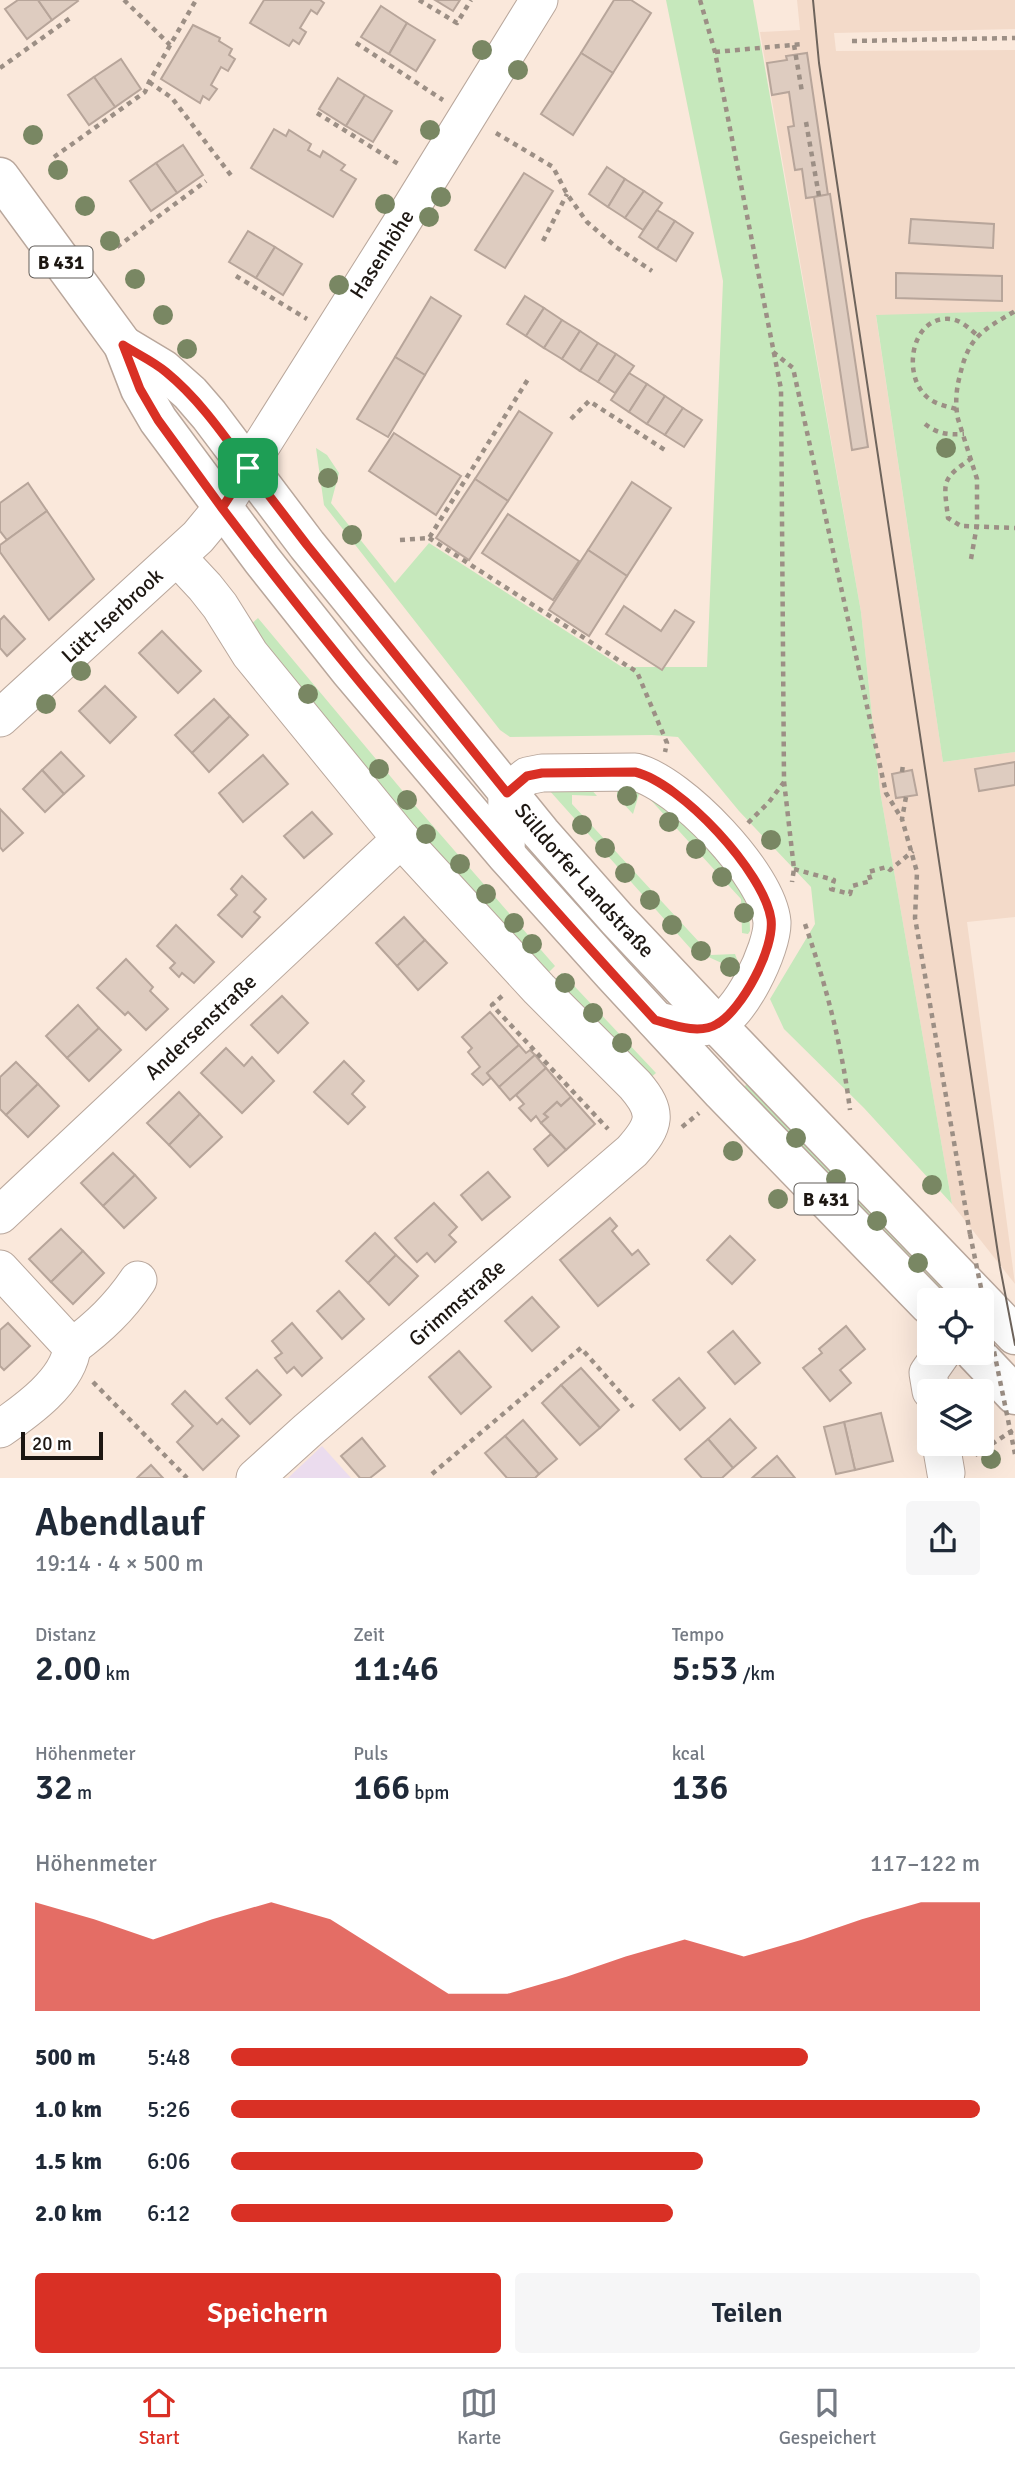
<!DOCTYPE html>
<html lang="de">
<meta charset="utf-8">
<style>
:root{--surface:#fff;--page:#f6f6f7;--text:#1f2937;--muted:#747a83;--line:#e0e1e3;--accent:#d93025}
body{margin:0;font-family:Signika,sans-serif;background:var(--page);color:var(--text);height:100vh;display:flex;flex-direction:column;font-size:26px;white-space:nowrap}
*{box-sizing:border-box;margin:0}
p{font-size:23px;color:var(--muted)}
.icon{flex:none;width:38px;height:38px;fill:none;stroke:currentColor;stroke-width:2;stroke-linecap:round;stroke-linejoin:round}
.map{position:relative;height:1478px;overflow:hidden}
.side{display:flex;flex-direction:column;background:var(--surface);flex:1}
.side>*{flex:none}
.fabs{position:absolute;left:917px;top:1288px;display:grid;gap:14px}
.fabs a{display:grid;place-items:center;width:77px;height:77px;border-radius:7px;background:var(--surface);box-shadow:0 7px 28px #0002;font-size:35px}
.scale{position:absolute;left:21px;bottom:18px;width:82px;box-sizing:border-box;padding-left:7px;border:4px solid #1d1712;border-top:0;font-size:19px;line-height:24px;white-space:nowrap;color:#1d1712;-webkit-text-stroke:5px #fff;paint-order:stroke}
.pin{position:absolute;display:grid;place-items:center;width:60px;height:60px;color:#fff;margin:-30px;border-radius:14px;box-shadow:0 4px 10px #0006}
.round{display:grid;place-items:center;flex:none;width:74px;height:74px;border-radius:7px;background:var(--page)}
.headline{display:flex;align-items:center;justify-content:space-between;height:119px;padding:0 35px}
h1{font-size:38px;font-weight:600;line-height:52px}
.stats{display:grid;grid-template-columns:repeat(3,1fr);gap:10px;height:119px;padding:7px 35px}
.stats div{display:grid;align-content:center}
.stats b{font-size:35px;font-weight:600}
.stats small{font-size:19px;font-weight:400}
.stats p{font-size:19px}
.chart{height:196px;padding:14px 35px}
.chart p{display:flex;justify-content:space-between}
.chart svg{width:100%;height:126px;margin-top:7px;fill:var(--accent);opacity:.7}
.primary-button{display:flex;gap:14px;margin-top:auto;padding:14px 35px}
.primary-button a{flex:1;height:80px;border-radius:7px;background:var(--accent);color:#fff;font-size:28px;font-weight:600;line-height:80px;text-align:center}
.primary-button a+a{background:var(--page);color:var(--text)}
ul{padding:0 35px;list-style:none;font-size:23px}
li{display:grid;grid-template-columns:112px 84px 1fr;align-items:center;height:52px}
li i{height:18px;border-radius:9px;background:var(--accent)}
.tab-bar{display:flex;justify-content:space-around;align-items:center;height:98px;border-top:2px solid var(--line);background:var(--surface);font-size:19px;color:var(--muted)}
.tab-bar a{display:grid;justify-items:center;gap:4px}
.tab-bar .current{color:var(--accent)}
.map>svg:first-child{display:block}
.built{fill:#f3dac9}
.education{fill:#ebdcee}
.green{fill:#c6e8bc}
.building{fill:#deccc0;stroke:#b7a59a;stroke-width:2}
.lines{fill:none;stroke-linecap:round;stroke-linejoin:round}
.minor-casing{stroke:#b9a79c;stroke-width:39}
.major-casing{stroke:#b9a79c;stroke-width:41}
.path{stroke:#9c8f85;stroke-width:4.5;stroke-dasharray:5 5;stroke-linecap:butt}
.minor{stroke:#fff;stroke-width:37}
.major{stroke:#fff;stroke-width:38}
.tram{stroke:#6e645c;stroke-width:2}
.path-bridge{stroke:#9c8f85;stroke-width:4.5;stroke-dasharray:5 5;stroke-linecap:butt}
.tree{fill:#798763}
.route-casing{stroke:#fff;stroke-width:14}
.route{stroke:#d93025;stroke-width:9}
.labels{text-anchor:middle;stroke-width:6;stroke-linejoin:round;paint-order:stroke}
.shield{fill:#fff;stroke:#615d59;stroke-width:2}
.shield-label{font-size:19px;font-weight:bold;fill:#1d1712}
.street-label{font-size:21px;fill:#1d1712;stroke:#fff}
</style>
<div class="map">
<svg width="1015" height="1478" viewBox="0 0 1015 1478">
<rect width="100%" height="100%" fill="#fae8db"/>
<polygon class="built" points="797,0 1015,0 1015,29 834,33 836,51 1015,50 1015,311 876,316 943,762 1015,752 1015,917 967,922 1015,1284 952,1204 880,791 861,612 760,32 800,30"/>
<polygon class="education" points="322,1446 351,1478 288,1478"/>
<g class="green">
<polygon points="666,0 753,0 861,612 880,791 952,1204 864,1108 784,1029 770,999 815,924 811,887 739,811 678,737 652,735 510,737 500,730 324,505 316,448 327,455 339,473 331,503 395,583 429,543 622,667 707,667 723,281"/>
<polygon points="1015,311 1015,752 943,762 876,315"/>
<path d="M258,618L406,795L555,966L548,973C443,862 344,746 248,627Z"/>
<polygon points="589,787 597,796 572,795 572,804 711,955 735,954 738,962 737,970 691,949 549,790"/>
<path d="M639,790L656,798C683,825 734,869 746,904C749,912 750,922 750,931L748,934L742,933L741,899L648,797L639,794L633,814L617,797V791Z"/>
<polygon points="562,973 656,1073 650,1078 554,980"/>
<polygon points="749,1081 962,1300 945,1300 742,1090"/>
</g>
<g class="building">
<polygon points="18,0 38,0 52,20 27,39 5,9"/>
<polygon points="38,0 77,0 78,1 52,20"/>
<polygon points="264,0 320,0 324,3 317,14 311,10 300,28 306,32 299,44 293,40 289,46 250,23"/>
<polygon points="435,0 460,0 453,11"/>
<polygon points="614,0 631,0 651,13 613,73 581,53"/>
<polygon points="381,6 407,23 389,54 361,37"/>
<polygon points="407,23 435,40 416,71 389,54"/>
<polygon points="193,25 220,38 219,41 232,49 229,55 235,59 228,71 221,67 211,85 217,89 209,100 203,96 200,103 161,79"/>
<polygon points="581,53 613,73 573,135 541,114"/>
<polygon points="807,53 828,195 806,198 802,169 795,170 788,127 794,126 789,92 772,95 767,63 787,60 786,56"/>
<polygon points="121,59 141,89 115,107 94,77"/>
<polygon points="94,77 115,107 89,125 68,95"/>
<polygon points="338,78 365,95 346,126 319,109"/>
<polygon points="365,95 392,111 373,142 346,126"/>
<polygon points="274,129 286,136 289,130 311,144 308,150 320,157 323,151 345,165 341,170 356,179 333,217 251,168"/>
<polygon points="183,145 203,175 177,193 156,163"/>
<polygon points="156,163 177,193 151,211 130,181"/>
<polygon points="607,167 625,179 608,207 589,194"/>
<polygon points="524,173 553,191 505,268 475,250"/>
<polygon points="625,179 644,191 625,218 608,207"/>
<polygon points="644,191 662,203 643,230 625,218"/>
<polygon points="830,194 868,447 852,450 814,197"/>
<polygon points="657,210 675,221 657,249 639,237"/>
<polygon points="911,219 994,224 993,248 909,243"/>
<polygon points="675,221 693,233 676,261 657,249"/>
<polygon points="248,231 275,247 256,278 229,262"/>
<polygon points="275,247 302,264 283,295 256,278"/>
<polygon points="896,273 1002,276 1002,301 896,298"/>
<polygon points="525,296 544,308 526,336 507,324"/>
<polygon points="431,297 461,316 425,375 395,357"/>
<polygon points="544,308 562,320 544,348 526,336"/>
<polygon points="562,320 580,331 562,359 544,348"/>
<polygon points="580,331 598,343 580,371 562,359"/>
<polygon points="598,343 616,354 598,382 580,371"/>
<polygon points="616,354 634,366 615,393 598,382"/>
<polygon points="395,357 425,375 388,437 357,419"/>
<polygon points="629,373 647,384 629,412 611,400"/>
<polygon points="647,384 665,396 647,424 629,412"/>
<polygon points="665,396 683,408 665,435 647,424"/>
<polygon points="683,408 702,420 684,447 665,435"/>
<polygon points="519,411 552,433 508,501 475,479"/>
<polygon points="394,433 461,476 436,515 369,471"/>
<polygon points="475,479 508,501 469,560 436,538"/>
<polygon points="632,482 671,508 627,576 588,550"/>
<polygon points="28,483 47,511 7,540 0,531 0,503"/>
<polygon points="47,511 94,579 49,620 0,552 0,545"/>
<polygon points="508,514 579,561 553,600 482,553"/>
<polygon points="588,550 627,576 589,636 549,610"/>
<polygon points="624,606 661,631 675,610 694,622 662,670 606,634"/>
<polygon points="4,616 25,639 7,656 0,648 0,620"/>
<polygon points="162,631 201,671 178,693 139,653"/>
<polygon points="105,686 136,717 110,743 79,711"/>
<polygon points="214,699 230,716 192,753 175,735"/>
<polygon points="230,716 248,735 209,772 192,753"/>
<polygon points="61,752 84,776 64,794 42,770"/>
<polygon points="263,755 288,784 243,822 219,793"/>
<polygon points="1015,762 1015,785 979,791 975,769"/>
<polygon points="42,770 64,794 45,812 23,789"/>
<polygon points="912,770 917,795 896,798 892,774"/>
<polygon points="0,809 23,833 3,851 0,847"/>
<polygon points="312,812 332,834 304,858 284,836"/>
<polygon points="242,876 266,899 254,912 260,917 242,937 218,915 237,895 231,889"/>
<polygon points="404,917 425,940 397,966 376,943"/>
<polygon points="176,925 214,962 194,983 182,973 179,977 170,968 175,963 157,946"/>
<polygon points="425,940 447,963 418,990 397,966"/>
<polygon points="126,959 153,987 150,991 168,1009 146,1030 128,1012 125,1015 97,988"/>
<polygon points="282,996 308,1023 278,1053 251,1025"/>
<polygon points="78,1005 99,1028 67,1058 46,1036"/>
<polygon points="490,1012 519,1045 487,1073 491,1078 483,1085 472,1074 480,1067 468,1052 472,1048 462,1037"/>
<polygon points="99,1028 121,1050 89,1081 67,1058"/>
<polygon points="519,1045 526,1053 530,1050 535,1055 499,1087 487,1073"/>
<polygon points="226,1048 244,1066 252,1057 274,1081 242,1113 201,1073"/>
<polygon points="535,1055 546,1068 510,1100 499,1087"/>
<polygon points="344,1061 364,1081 352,1094 365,1107 348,1124 314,1092"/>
<polygon points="16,1062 38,1084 6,1115 0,1109 0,1077"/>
<polygon points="546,1068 571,1097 561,1106 557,1102 544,1114 548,1117 541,1123 536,1116 531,1121 519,1108 524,1104 516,1095"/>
<polygon points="38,1084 59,1106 28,1137 6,1115"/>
<polygon points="179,1092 200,1114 169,1145 147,1123"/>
<polygon points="571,1097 595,1124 566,1150 541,1123 548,1117 544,1114 557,1102 561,1106"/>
<polygon points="200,1114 222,1137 190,1167 169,1145"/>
<polygon points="551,1134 566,1150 548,1166 534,1149"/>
<polygon points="113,1153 135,1175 103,1206 81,1183"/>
<polygon points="488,1172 510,1197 482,1220 461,1195"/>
<polygon points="135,1175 156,1198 124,1228 103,1206"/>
<polygon points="434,1203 457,1227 449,1235 456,1242 435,1262 427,1253 417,1262 395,1238"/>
<polygon points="610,1218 617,1226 612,1231 632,1255 638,1250 649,1264 598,1306 560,1260"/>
<polygon points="61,1229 83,1251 51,1282 29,1259"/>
<polygon points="375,1233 396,1255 368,1283 346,1261"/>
<polygon points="730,1236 755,1260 732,1284 707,1260"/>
<polygon points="83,1251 104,1273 73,1304 51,1282"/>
<polygon points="396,1255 418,1276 389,1305 368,1283"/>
<polygon points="339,1291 364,1319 342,1339 317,1311"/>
<polygon points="532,1297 559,1327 532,1351 505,1321"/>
<polygon points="8,1323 30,1346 4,1370 0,1366 0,1330"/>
<polygon points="292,1323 322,1358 302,1376 294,1367 287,1373 275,1358 282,1353 272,1341"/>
<polygon points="846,1326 865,1349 840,1370 851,1383 830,1401 803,1368 822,1353 819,1349"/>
<polygon points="733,1331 760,1363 735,1384 708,1352"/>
<polygon points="459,1351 491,1387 461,1414 429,1377"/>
<polygon points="581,1368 619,1410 600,1428 561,1385"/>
<polygon points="257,1370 281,1395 250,1424 226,1398"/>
<polygon points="679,1378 705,1408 680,1430 653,1400"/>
<polygon points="561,1385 600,1428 580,1445 542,1403"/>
<polygon points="185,1391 217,1424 222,1419 239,1436 203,1470 177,1442 193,1426 172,1404"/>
<polygon points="881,1413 893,1461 855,1470 844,1422"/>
<polygon points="730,1419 756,1448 733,1468 708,1439"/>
<polygon points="523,1420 557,1459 539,1474 505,1436"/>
<polygon points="844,1422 855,1470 836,1474 824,1427"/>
<polygon points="505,1436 539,1474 535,1478 507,1478 485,1453"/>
<polygon points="362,1438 385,1466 370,1478 360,1478 341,1456"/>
<polygon points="708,1439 733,1468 722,1478 702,1478 685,1459"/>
<polygon points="777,1456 795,1478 752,1478"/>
<polygon points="151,1465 163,1478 137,1478"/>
</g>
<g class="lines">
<defs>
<g id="minor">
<path d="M177,557L205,587L220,606L250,654L401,839L539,989L635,1085C659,1113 655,1125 632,1151L308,1430L255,1478"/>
<path id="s1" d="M0,718L198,537L222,508L399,227L539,0"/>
<path d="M506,855L507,793L527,776L542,773L635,772C680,783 768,875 772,922C773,948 739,1019 713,1025C692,1031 675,1025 655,1020"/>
<path id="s2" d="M0,1215L401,839"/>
<path d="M0,1269L72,1347C69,1381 26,1411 0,1429"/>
<path d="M72,1347C99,1327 119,1308 138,1280"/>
<polyline points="931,1391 928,1373 942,1353"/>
<polyline points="941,1444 946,1473"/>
</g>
<g id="major">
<polyline points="0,177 123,345 140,389 158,420 262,560 350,671 506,855 613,974 722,1092 929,1305"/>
<path id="s3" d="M123,345L163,369L190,393L209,415L307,545L541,833L617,919L717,1025L1015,1335"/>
<polyline points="975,1353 1015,1395"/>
</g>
</defs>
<use href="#minor" class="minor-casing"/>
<use href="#major" class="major-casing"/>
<g class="path">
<polyline points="124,0 170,45"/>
<polyline points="419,0 457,23 471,0"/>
<polyline points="700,0 715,52 781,389 784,781 794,869 792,882"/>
<polyline points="852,41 1015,38"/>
<polyline points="356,43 443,100"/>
<polyline points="794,45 802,92"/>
<polyline points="715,52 803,44"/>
<polyline points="0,68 73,16"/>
<polyline points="149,82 172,98 233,178"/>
<polyline points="317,113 400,165"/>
<polyline points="806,122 819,196"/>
<polyline points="496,133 553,167 567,194 587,222 616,247 652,271"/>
<polyline points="54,157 145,92 149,82 196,0"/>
<polyline points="543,241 567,194"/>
<polyline points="117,247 206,181"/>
<polyline points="236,276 307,319"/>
<polyline points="773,352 793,368 886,793 902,819"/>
<path d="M956,409C946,406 934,404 926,396C902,374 911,315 951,319C961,320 971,330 978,336"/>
<polyline points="571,419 589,401 665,450"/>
<path d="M925,424C938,434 948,435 964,434"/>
<path d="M972,458C940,480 944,481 948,518L961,526L1015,528"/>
<polyline points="429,538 637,672 667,743 665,752"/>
<polyline points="400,540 429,538 530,376"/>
<path d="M971,559L977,525V479L958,419C955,404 956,390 960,375C969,336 982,331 1015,311"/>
<polyline points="902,772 903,765"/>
<polyline points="906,797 902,819 917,872 915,918 970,1234"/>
<polyline points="748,823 769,802 784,782"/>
<polyline points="794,869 834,880 831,889 850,894 852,886 871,881 868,872 887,867 890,870 913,851"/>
<path d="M805,924C826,985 842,1046 850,1110"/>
<polyline points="502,996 492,1005 608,1129"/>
<polyline points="682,1127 699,1113"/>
<polyline points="93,1382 187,1478"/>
<polyline points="975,1455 1013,1430"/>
<polyline points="432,1474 581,1348 633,1407"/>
</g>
<use href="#minor" class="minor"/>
<use href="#major" class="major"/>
<polyline class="tram" points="813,0 819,63 1000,1267 1015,1345"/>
<polyline class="path-bridge" points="970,1234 1015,1454"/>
</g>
<g class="tree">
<circle cx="482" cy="50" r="10"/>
<circle cx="518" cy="70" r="10"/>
<circle cx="430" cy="130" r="10"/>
<circle cx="33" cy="135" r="10"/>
<circle cx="58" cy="170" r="10"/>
<circle cx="441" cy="197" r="10"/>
<circle cx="385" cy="204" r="10"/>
<circle cx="85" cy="206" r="10"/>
<circle cx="429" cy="217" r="10"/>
<circle cx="110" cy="241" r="10"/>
<circle cx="135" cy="279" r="10"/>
<circle cx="339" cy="285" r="10"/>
<circle cx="163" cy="315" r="10"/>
<circle cx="187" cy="349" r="10"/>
<circle cx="946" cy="448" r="10"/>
<circle cx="328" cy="478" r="10"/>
<circle cx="352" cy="535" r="10"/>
<circle cx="81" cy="671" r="10"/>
<circle cx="308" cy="694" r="10"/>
<circle cx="46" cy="704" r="10"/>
<circle cx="379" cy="769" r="10"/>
<circle cx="627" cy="796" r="10"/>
<circle cx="407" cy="800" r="10"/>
<circle cx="669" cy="822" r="10"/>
<circle cx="582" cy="825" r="10"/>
<circle cx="426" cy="834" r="10"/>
<circle cx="771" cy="840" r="10"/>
<circle cx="605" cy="848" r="10"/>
<circle cx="696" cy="849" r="10"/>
<circle cx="460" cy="864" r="10"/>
<circle cx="625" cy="873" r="10"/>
<circle cx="722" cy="877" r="10"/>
<circle cx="486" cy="894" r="10"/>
<circle cx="650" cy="900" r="10"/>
<circle cx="744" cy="913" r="10"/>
<circle cx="514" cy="923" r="10"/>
<circle cx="672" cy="925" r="10"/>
<circle cx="532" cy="944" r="10"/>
<circle cx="701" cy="951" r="10"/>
<circle cx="730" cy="967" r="10"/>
<circle cx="565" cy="983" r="10"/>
<circle cx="593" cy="1013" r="10"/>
<circle cx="622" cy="1043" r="10"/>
<circle cx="796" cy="1138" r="10"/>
<circle cx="733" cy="1151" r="10"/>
<circle cx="836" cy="1179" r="10"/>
<circle cx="932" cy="1185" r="10"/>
<circle cx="778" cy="1199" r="10"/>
<circle cx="877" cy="1221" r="10"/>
<circle cx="918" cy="1263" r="10"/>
<circle cx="991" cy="1459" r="10"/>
</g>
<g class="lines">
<defs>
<path id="route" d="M248,468L222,508L158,420L140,389L123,345C137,354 153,361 166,372C199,399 223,434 248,468L222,508C357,686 503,855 655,1020C673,1025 699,1035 717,1024C742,1010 775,948 771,919C764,872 681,783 635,772L542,773L527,776L507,793L307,545L248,468"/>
</defs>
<use href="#route" class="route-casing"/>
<use href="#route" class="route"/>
</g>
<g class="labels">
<g class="shield">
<rect x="29.5" y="246.5" width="63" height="31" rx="5"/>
<rect x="794.5" y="1183.5" width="63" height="31" rx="5"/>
</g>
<g class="shield-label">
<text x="61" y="269">B 431</text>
<text x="826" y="1206">B 431</text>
</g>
<g class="street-label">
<text dy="7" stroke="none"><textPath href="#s1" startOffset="606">Hasenhöhe</textPath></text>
<text dy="7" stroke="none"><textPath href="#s1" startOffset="152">Lütt-Iserbrook</textPath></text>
<text dy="7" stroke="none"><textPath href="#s3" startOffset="710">Sülldorfer Landstraße</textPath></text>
<text dy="7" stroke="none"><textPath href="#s2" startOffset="275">Andersenstraße</textPath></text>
<text transform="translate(457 1303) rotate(-41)" y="7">Grimmstraße</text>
</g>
</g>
</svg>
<div class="fabs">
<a><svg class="icon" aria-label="locate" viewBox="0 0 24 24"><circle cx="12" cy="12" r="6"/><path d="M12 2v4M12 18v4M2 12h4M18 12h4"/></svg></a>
<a><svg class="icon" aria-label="layers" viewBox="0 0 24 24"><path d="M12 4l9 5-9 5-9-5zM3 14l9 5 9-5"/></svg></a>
</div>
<div class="scale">20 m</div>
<div class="pin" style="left:248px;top:468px;background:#1e9e55"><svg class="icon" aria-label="arrive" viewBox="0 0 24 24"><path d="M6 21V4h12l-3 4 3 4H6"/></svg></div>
</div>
<section class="side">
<div class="headline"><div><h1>Abendlauf</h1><p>19:14 · 4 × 500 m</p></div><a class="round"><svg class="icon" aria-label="share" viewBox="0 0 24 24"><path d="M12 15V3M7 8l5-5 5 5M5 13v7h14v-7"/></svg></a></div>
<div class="stats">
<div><p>Distanz</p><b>2.00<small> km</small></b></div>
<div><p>Zeit</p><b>11:46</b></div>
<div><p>Tempo</p><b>5:53<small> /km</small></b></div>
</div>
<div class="stats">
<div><p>Höhenmeter</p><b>32<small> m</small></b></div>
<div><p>Puls</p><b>166<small> bpm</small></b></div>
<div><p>kcal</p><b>136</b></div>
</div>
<div class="chart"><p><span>Höhenmeter</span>117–122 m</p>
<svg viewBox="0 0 160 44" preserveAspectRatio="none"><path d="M0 44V6L10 12L20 19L30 12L40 6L50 12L60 25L70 38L80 38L90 32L100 25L110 19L120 25L130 19L140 12L150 6L160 6V44z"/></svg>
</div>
<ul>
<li><b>500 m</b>5:48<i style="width:77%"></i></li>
<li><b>1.0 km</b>5:26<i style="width:100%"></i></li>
<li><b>1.5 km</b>6:06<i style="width:63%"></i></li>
<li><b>2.0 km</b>6:12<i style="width:59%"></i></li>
</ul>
<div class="primary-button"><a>Speichern</a><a>Teilen</a></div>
</section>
<nav class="tab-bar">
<a class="current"><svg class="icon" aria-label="home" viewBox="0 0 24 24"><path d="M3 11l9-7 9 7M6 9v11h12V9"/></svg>Start</a>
<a><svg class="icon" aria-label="map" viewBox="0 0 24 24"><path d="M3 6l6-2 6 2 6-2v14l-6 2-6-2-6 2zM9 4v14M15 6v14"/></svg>Karte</a>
<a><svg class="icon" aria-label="saved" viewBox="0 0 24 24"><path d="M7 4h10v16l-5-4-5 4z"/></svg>Gespeichert</a>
</nav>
